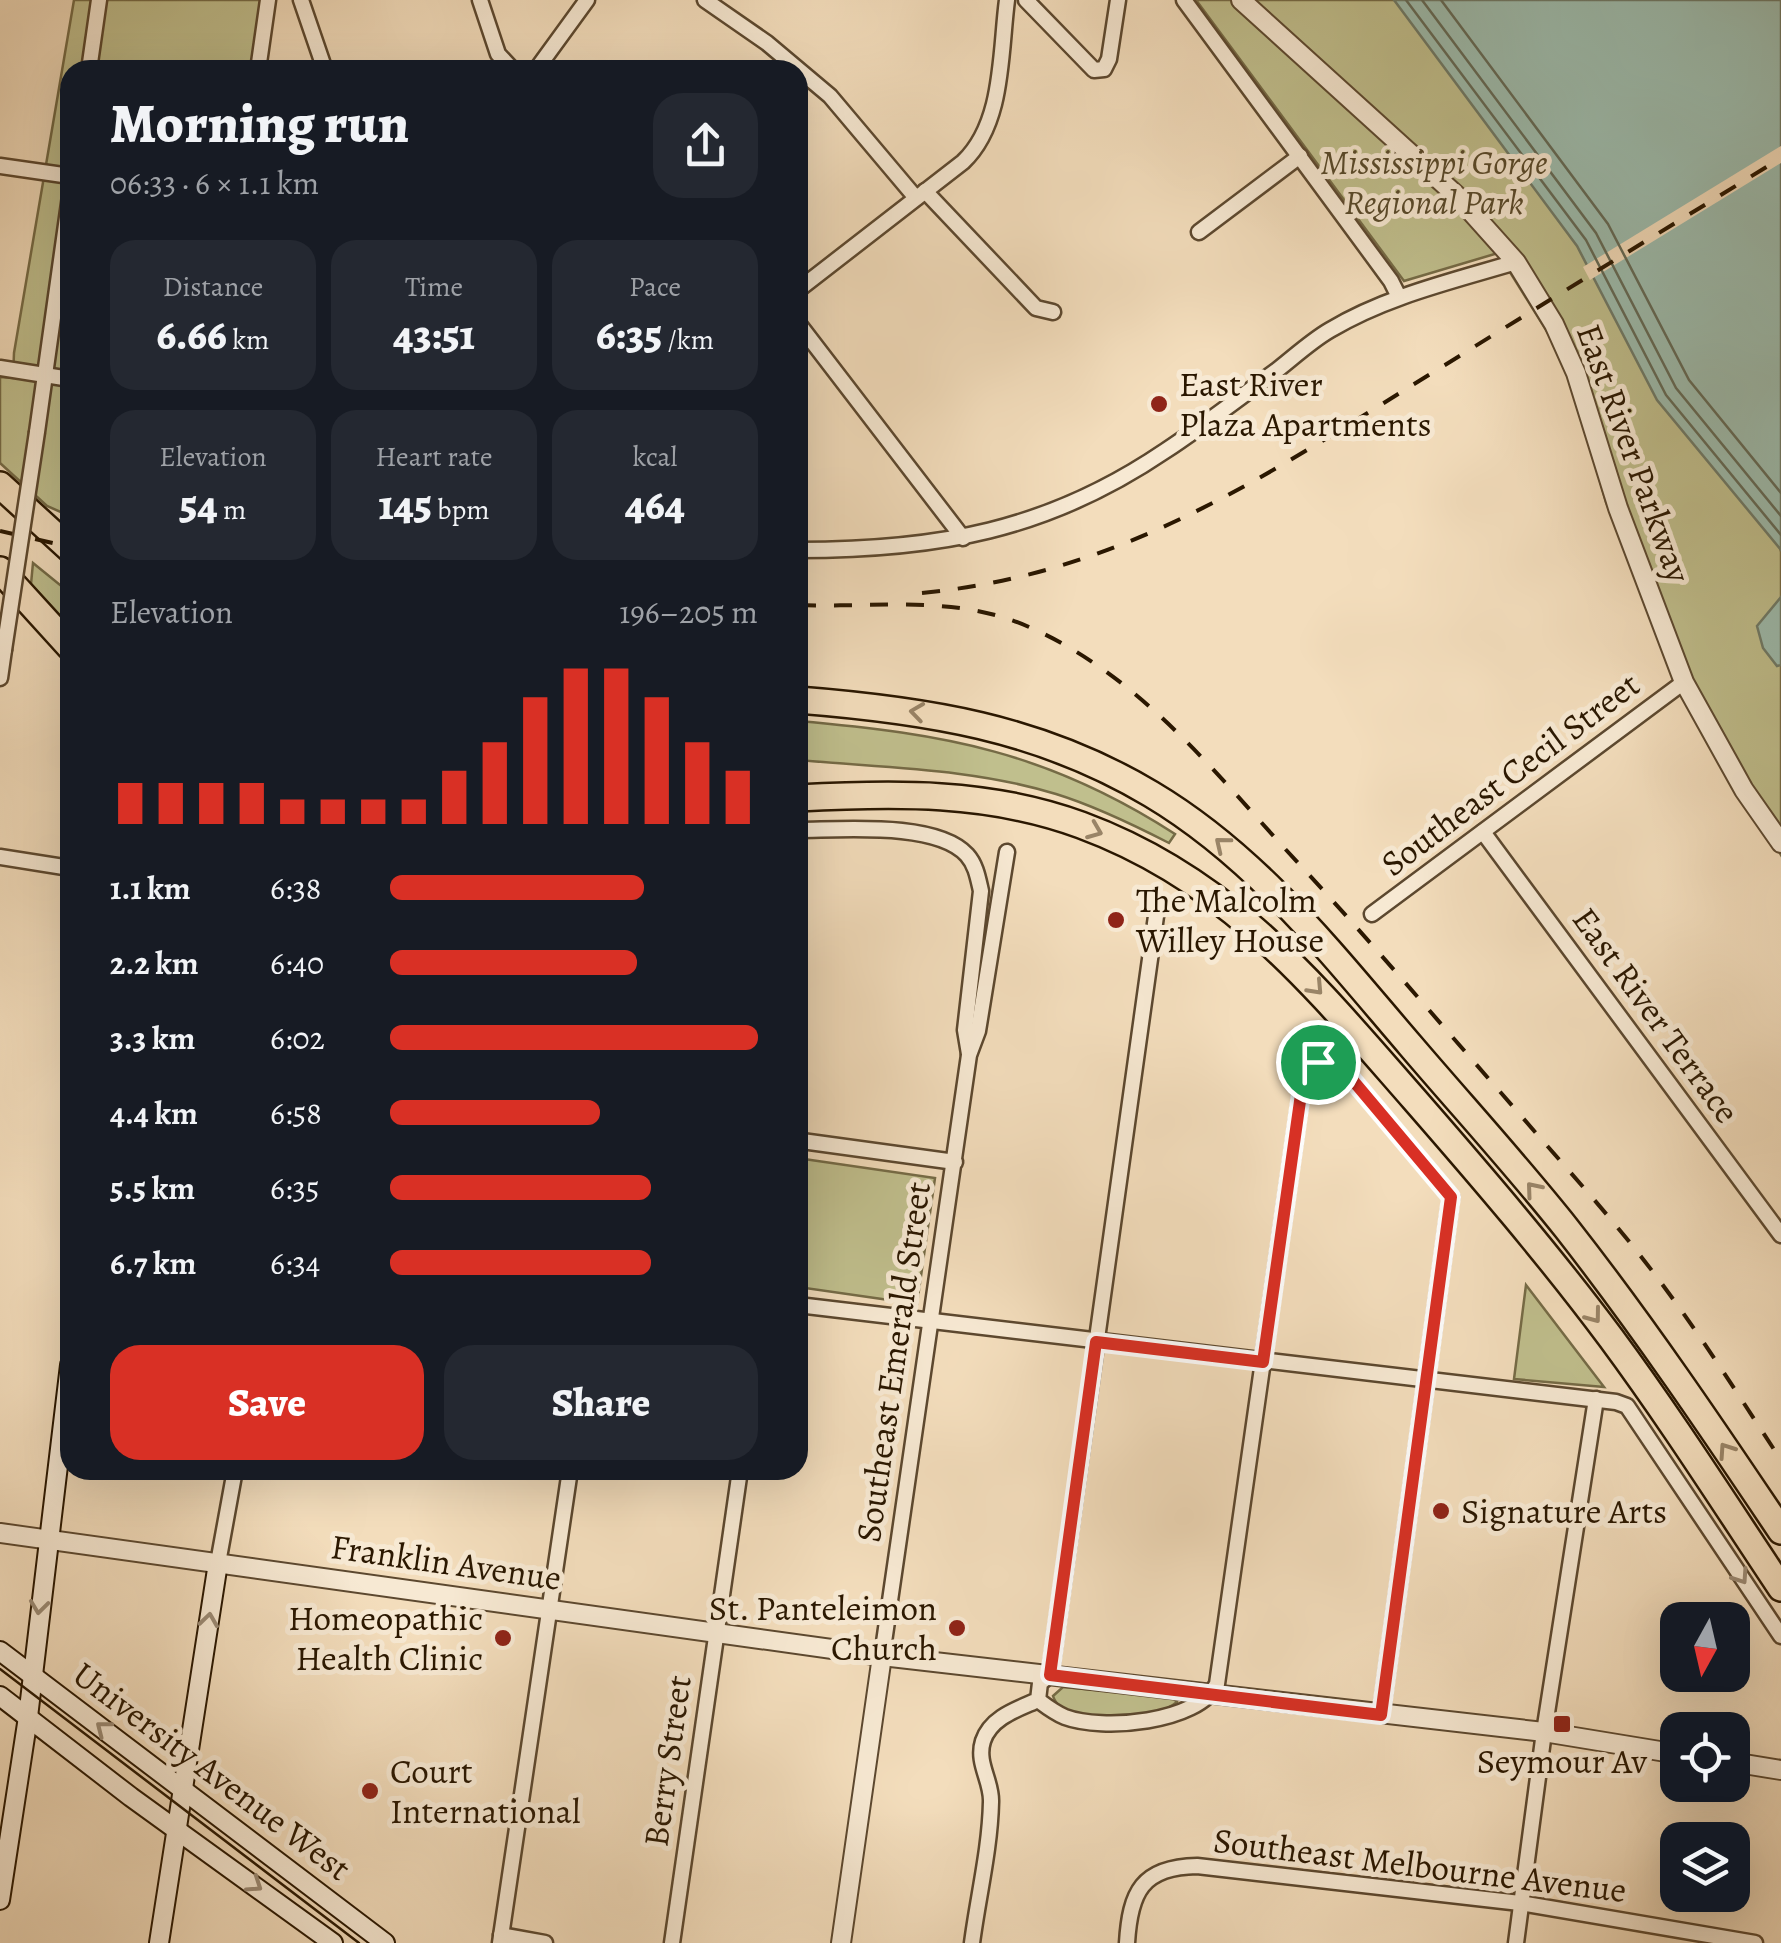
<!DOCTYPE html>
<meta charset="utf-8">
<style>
:root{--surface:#171b24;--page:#242831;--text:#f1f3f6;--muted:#9ea1a6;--accent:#d93025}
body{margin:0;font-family:Alegreya,serif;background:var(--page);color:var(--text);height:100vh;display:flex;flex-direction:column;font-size:38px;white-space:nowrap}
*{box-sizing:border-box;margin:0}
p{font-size:32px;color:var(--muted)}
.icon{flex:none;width:55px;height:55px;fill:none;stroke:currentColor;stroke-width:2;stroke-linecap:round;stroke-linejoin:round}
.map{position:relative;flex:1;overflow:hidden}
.panel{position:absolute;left:60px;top:60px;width:748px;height:1420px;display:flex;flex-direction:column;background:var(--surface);border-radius:30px;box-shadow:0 10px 40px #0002}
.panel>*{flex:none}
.needle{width:65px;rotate:188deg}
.tools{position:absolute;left:1660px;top:1602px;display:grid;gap:20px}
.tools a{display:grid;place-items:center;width:90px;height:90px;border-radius:20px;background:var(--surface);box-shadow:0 10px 40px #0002;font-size:50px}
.pin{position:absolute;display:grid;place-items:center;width:85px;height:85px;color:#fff;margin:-42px;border:5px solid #fff;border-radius:50%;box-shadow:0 2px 10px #0007}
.round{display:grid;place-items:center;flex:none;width:105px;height:105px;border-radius:30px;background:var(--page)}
.headline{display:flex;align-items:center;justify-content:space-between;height:170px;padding:0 50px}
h1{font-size:55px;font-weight:800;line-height:75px}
.figures{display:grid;grid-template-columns:repeat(3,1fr);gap:15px;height:170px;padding:10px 50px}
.figures div{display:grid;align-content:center;border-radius:25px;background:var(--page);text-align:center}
.figures b{font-size:42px;font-weight:800}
.figures small{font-size:28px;font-weight:400}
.figures p{font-size:28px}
.chart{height:280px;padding:20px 50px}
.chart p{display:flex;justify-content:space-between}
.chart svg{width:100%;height:180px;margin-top:10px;stroke:var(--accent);stroke-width:6}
.cta{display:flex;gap:20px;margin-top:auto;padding:20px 50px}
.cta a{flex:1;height:115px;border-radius:30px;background:var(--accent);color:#fff;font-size:40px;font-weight:800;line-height:115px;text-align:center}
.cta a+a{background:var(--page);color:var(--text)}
ul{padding:0 50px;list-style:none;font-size:32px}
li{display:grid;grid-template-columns:160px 120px 1fr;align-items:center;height:75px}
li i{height:25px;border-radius:12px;background:var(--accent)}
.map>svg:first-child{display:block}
.green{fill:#c0bf8d;stroke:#756b46;stroke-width:2.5}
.water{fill:#9cbcae;stroke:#6e7a68;stroke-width:2.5}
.pier{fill:#f3ddbc}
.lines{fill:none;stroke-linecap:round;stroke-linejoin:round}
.shore{stroke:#636a57;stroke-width:2.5}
.minor-casing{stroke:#5c482f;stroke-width:19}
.tertiary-casing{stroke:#5c482f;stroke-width:22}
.secondary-casing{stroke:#2a1700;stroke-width:22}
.motorway-casing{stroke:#2a1700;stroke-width:30}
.minor{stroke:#f7e9d3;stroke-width:14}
.tertiary{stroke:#f7e9d3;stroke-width:18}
.secondary{stroke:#f7e9d3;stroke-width:18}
.motorway{stroke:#f3ddbc;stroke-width:25}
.tram{stroke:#2a1700;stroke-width:2.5}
.rail{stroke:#2a1700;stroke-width:4;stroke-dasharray:18 18;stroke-linecap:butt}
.minor-bridge-casing{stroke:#5c482f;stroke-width:19;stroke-linecap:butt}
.minor-bridge{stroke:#f7e9d3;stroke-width:14}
.oneway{stroke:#998467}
.oneway2{stroke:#9b8a74}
.route-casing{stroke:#fff;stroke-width:20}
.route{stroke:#d93025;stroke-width:12}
.poi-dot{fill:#8f2418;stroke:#f7e9d3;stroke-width:4}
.labels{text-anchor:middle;stroke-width:10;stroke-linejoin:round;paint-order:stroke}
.park-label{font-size:35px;font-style:italic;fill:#57492a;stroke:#f7e9d3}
.poi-label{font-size:35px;fill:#2a1700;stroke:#f7e9d3;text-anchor:start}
.street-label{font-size:35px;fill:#2a1700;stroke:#f7e9d3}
</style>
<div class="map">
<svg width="1781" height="1943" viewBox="0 0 1781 1943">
<rect width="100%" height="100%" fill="#f3ddbc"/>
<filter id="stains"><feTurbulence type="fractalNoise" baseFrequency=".002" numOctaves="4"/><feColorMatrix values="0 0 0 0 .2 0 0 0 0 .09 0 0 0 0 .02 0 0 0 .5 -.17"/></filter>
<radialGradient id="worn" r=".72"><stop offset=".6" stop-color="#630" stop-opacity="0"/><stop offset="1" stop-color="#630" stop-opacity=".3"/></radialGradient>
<g class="green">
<polygon points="74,0 261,0 251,70 70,70 70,516 47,506 0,463 0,377 13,378 14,353"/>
<polygon points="1196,0 1396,0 1580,236 1777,534 1781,552 1781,855 1673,672 1606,502 1574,389 1556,346 1498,253 1404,281"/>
<polygon points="33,563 70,593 70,626 31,584"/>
<path d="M798,721C946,734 1048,752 1175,834L1169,843C1132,824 1095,806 1056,794C971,768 885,768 798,760Z"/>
<polygon points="804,1159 935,1178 917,1304 798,1287 798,1206"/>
<polygon points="1526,1285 1604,1387 1514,1379"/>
<path d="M1063,1687L1172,1697L1177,1702C1156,1721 1063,1729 1053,1696Z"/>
</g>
<g class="water">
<polygon points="1394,0 1781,0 1781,550 1657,400 1577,246"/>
<polygon points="1781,597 1781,665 1777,666 1763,648 1757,626"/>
</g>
<polygon class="pier" points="1781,146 1781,163 1590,280 1583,267"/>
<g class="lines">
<g class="shore">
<polyline points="1406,0 1586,240 1666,395 1781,535"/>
<polyline points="1422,0 1596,233 1676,388 1781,516"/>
<polyline points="1441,0 1608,224 1689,380 1781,493"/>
</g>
<defs>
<g id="minor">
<polyline points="301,0 325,70"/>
<polyline points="480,0 498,54 513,70"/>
<polyline points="705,0 767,43 830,96 916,198"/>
<polyline points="1026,0 1094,70 1104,69 1109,59 1118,0"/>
<polyline points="1184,0 1391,281 1399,297"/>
<polyline points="89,70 99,0"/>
<polyline points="258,70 268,0"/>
<polyline points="536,70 587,0"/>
<polyline points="0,166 70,176"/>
<polyline points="925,191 1036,308 1053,312"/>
<polyline points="1199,232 1300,156"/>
<path d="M798,290L963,162C1004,123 1000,53 1007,0"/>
<polyline points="798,323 963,538"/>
<polyline points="0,368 70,379"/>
<polyline points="37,432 70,196"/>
<path d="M798,550C937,550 1047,531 1165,451C1203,426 1239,398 1276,371C1294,357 1311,341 1330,330C1387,296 1453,281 1516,262"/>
<polyline points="0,678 4,650"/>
<path d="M798,830C840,830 936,821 967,855C976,865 978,878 981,891L965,1030L969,1054"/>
<polyline points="1483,832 1781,1235"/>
<polyline points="0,857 70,868"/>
<polyline points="1372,914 1684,682"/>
<polyline points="798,1144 802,1141 955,1162"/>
<polyline points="798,1305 1616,1402 1627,1406 1781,1636"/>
<polyline points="218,1563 235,1470"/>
<polyline points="882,1656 969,1055 978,1031 1007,852"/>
<path d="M1038,1700C1046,1706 1055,1713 1065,1717C1102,1731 1198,1723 1217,1684L1303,1080L1307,1066C1323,1060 1331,1063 1345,1071L1451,1197L1381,1715"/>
<polyline points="501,1935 545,1943"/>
<polyline points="500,1943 570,1470"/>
<polyline points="672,1943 740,1470"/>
<path d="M972,1943C978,1897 990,1849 991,1802C992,1781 976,1763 983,1741C991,1717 1018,1709 1038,1700L1040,1683L1050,1675L1157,909"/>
<path d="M1127,1943C1130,1892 1142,1867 1197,1866L1520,1903L1755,1943"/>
<polyline points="1516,1943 1544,1732 1596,1399"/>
</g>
<g id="tertiary">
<polyline points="1241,0 1456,195 1516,262 1554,324 1576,373 1618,508 1684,682 1744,790 1781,843"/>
<polyline points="0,1533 882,1656 1544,1732 1678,1754"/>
<polyline points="1732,1762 1781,1770"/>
<polyline points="841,1943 882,1656"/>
</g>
<g id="secondary">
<polyline points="0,1651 385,1943"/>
<polyline points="0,1696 131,1797 333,1943"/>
<polyline points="0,1900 28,1717 70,1365"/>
<polyline points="159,1943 218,1563"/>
</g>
<g id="motorway">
<polyline points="0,485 70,549"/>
<polyline points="0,570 70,647"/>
<path d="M798,700C925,710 1039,727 1151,794C1257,857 1331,953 1410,1045C1462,1106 1517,1166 1567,1229C1643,1326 1712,1428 1781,1531"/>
<path d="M798,798C894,793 989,791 1081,825C1230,880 1313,984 1414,1099C1482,1177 1549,1255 1611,1338C1671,1419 1725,1504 1781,1588"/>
</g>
</defs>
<use href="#minor" class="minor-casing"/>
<use href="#tertiary" class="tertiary-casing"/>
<use href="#secondary" class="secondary-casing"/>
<use href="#motorway" class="motorway-casing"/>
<use href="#minor" class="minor"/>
<use href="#tertiary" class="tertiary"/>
<use href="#secondary" class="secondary"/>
<use href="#motorway" class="motorway"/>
<polyline class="tram" points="0,1669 359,1943"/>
<g class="rail">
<polyline points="0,531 70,547"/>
<path d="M922,593C1129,573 1274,470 1445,365C1557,295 1669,227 1781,158"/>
<path d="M798,605C876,608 955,594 1029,627C1143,677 1218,777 1300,865C1374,945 1444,1028 1516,1110C1565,1167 1617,1223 1662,1284C1704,1340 1742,1401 1781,1460"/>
</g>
<defs>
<polyline id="minor-bridge" points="4,650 37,432"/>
</defs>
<use href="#minor-bridge" class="minor-bridge-casing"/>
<use href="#minor-bridge" class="minor-bridge"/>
</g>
<defs><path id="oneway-chevron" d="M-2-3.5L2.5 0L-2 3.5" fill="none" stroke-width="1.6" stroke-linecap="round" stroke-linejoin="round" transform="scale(2.5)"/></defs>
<g class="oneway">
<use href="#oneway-chevron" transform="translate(917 712) rotate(-172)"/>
<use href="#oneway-chevron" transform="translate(1095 831) rotate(22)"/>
<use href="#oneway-chevron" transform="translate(1222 844) rotate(-141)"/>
<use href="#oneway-chevron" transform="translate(1316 988) rotate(47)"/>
<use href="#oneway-chevron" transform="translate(1533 1189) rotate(-130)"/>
<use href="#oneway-chevron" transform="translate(1594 1316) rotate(53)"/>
<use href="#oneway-chevron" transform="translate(1726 1450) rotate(-124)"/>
</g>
<g class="oneway2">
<use href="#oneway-chevron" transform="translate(1741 1577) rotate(56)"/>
<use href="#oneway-chevron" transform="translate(39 1607) rotate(97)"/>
<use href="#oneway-chevron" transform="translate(209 1620) rotate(-82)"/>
<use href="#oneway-chevron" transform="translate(103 1728) rotate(-142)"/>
<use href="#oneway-chevron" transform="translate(255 1885) rotate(34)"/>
</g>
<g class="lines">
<defs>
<polygon id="route" points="1318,1062 1332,1063 1345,1071 1451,1197 1381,1715 1050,1675 1096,1342 1263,1362 1303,1080 1307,1066"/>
</defs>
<use href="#route" class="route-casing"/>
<use href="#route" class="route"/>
</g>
<g class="poi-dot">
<circle cx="1159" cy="404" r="10"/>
<circle cx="1116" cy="920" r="10"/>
<circle cx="1441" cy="1511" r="10"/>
<circle cx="957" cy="1628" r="10"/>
<circle cx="503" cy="1638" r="10"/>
<rect x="1552" y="1714" width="20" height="20" rx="5"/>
<circle cx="370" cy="1791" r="10"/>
</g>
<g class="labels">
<g class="park-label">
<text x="1434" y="174">Mississippi Gorge<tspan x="1434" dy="40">Regional Park</tspan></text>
</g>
<g class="poi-label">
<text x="1179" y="396">East River<tspan x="1179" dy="40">Plaza Apartments</tspan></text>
<text x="1136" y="912">The Malcolm<tspan x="1136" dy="40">Willey House</tspan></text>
<text x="1461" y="1523">Signature Arts</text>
<text x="937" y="1620" text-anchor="end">St. Panteleimon<tspan x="937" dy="40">Church</tspan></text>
<text x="483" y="1630" text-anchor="end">Homeopathic<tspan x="483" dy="40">Health Clinic</tspan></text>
<text x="1562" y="1773" text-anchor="middle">Seymour Av</text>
<text x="390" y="1783">Court<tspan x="390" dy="40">International</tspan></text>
</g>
<g class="street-label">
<text transform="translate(1634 453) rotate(70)" y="12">East River Parkway</text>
<text transform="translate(1510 774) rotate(-37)" y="12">Southeast Cecil Street</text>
<text transform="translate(1656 1015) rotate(54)" y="12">East River Terrace</text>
<text transform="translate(893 1362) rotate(-82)" y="12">Southeast Emerald Street</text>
<text transform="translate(446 1562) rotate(8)" y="12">Franklin Avenue</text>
<text transform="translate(667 1761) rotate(-82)" y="12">Berry Street</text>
<text transform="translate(212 1771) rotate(37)" y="12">University Avenue West</text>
<text transform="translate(1420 1865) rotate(7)" y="12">Southeast Melbourne Avenue</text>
</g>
</g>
<rect width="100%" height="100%" filter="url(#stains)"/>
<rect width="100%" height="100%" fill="url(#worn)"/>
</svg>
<div class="tools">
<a><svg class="needle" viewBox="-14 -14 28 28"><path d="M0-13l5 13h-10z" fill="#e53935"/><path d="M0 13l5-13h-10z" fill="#9ea1a6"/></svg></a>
<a><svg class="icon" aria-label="locate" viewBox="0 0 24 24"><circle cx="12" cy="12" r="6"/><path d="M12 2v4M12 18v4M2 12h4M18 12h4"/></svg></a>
<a><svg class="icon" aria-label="layers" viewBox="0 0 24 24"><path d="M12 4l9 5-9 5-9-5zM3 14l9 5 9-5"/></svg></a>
</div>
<div class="pin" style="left:1318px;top:1062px;background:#1e9e55"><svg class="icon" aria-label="arrive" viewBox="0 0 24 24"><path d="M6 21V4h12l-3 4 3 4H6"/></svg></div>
<section class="panel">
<div class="headline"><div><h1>Morning run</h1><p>06:33 · 6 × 1.1 km</p></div><a class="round"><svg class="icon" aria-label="share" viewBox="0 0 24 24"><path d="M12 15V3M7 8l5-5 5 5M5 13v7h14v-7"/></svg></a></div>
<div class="figures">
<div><p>Distance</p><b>6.66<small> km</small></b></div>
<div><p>Time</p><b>43:51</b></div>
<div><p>Pace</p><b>6:35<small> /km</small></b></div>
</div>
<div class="figures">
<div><p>Elevation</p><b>54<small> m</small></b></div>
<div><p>Heart rate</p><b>145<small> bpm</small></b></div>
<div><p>kcal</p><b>464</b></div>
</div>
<div class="chart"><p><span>Elevation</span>196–205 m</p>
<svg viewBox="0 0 160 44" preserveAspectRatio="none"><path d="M5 44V34M15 44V34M25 44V34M35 44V34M45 44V38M55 44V38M65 44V38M75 44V38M85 44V31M95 44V24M105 44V13M115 44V6M125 44V6M135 44V13M145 44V24M155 44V31"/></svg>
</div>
<ul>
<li><b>1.1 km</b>6:38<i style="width:69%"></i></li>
<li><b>2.2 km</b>6:40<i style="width:67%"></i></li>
<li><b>3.3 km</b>6:02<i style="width:100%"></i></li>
<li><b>4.4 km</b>6:58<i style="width:57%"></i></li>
<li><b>5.5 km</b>6:35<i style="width:71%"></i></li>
<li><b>6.7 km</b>6:34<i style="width:71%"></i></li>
</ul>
<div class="cta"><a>Save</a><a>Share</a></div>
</section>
</div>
